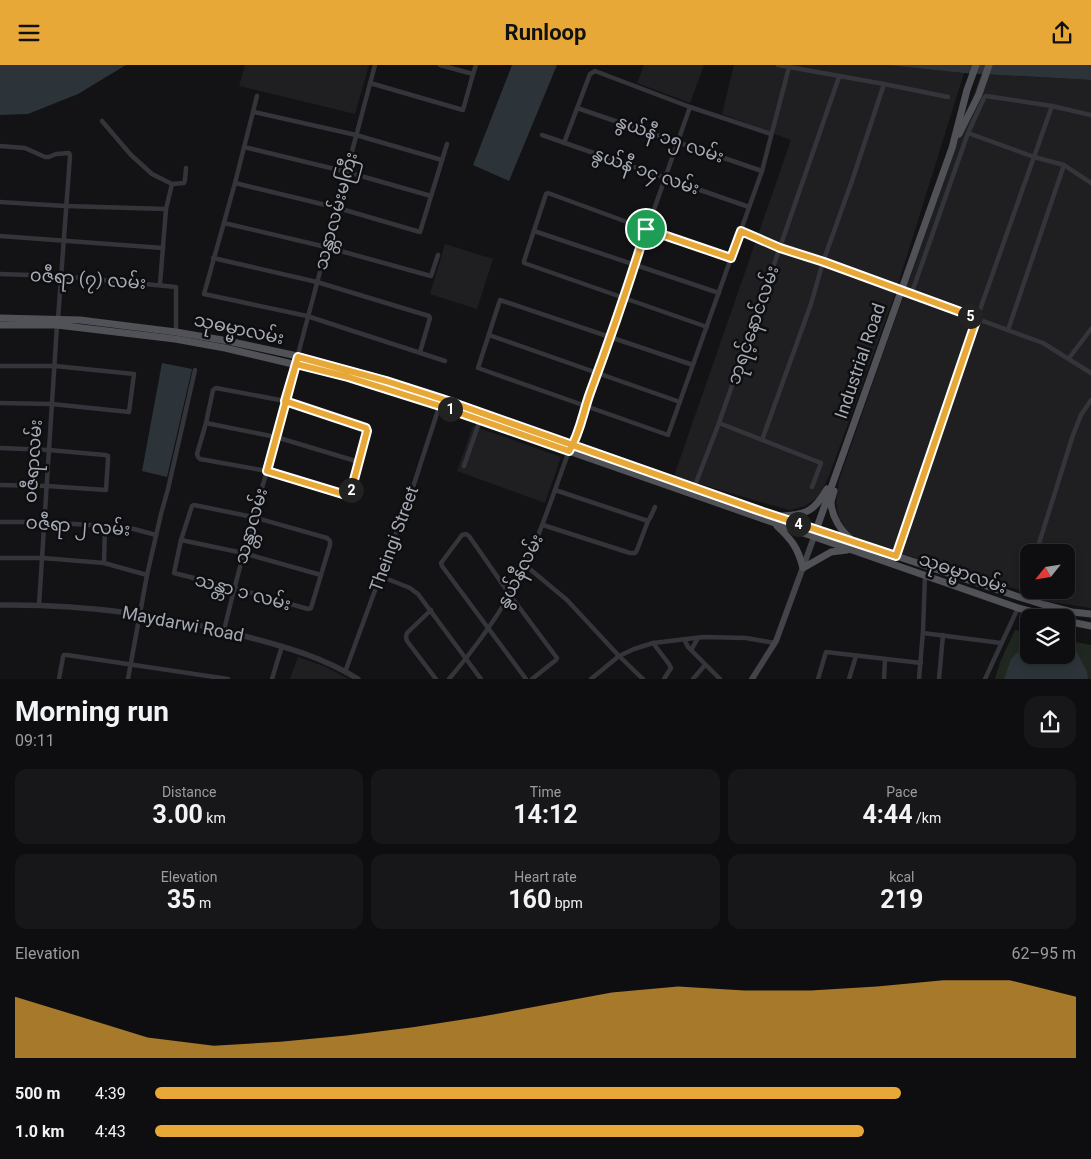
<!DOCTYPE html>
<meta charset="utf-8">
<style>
:root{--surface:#0e0e10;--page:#171719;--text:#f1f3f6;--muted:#9b9c9f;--line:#2e2e30;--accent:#e8a837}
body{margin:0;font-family:Roboto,"Noto Sans Myanmar",sans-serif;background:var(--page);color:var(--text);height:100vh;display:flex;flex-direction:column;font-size:19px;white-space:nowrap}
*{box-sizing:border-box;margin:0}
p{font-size:16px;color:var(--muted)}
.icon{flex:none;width:28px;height:28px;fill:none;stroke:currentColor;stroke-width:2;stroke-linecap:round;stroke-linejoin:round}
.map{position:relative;height:614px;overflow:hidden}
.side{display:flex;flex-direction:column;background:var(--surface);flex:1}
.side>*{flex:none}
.needle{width:32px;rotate:240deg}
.buttons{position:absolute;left:1020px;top:479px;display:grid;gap:10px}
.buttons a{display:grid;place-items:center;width:55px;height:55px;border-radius:10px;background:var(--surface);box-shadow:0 2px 8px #0003,0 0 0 1px var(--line);font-size:25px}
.pin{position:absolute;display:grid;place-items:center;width:42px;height:42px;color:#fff;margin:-21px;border:2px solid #fff;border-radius:50%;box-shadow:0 1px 5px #0007}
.km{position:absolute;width:25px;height:25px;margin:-12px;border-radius:50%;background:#222;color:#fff;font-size:14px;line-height:25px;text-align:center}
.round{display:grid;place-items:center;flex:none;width:52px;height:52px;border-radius:15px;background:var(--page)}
.head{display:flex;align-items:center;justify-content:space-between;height:85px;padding:0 15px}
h1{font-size:28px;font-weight:700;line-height:38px}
.stats{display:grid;grid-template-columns:repeat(3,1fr);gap:8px;height:85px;padding:5px 15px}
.stats div{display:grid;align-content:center;border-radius:12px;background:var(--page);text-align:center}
.stats b{font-size:25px;font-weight:700}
.stats small{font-size:14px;font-weight:400}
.stats p{font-size:14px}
.chart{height:140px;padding:10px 15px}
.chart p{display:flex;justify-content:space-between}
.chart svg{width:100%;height:90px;margin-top:5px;fill:var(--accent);opacity:.7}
ul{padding:0 15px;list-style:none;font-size:16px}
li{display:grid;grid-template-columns:80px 60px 1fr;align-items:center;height:38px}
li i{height:12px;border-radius:6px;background:var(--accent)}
header{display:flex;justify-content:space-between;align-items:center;height:65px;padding:0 15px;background:var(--accent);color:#111;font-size:22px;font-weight:700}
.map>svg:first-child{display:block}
.built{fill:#1f1f22;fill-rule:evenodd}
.green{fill:#202720}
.water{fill:#2c343a}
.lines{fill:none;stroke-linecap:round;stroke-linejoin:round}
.minor{stroke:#34353a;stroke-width:4.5}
.tertiary{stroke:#34353a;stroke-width:5.5}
.secondary{stroke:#434449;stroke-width:6}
.primary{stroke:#515258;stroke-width:7}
.route-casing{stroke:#fff;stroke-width:10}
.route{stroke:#e8a837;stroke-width:6}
.labels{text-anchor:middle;stroke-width:5;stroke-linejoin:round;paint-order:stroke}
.street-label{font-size:18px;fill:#a5aab5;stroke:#0e0e10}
</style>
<header><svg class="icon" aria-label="menu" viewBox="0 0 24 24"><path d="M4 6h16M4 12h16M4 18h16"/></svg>Runloop<svg class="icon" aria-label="share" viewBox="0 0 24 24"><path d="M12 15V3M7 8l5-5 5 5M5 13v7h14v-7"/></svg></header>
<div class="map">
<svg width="1091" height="614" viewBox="0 0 1091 614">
<rect width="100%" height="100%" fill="#131315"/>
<g class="built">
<polygon points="245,0 369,0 355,49 239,21"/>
<polygon points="644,0 704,0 690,38 637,18"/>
<polygon points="734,0 887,0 964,8 895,229 829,411 819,432 805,441 790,445 760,437 674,411 791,75 722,49"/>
<path d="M981,9L1091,15V543L1044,536L1016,524L861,476L848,467L839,452L836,438L839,415ZM1029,488H1066V525H1029Z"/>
<polygon points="445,179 493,194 477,244 430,229"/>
<polygon points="473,361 561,392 545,438 457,406"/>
<polygon points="298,592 324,601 349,614 290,614"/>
</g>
<polygon class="green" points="1015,565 1029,568 1029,590 1066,590 1066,575 1091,580 1091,614 995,614 1000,597"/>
<g class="water">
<polygon points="0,0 126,0 78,29 28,49 0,50"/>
<polygon points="512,0 557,0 509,116 473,100"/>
<polygon points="887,0 1091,0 1091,15 964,8"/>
<polygon points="162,298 192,304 167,412 142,406"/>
<polygon points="1027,578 1029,578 1029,590 1066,590 1066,580 1075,583 1087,607 1088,614 1004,614 1011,594"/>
</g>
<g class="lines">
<g class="minor">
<polyline points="778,0 884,19 948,32"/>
<polyline points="473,9 476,0"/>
<polyline points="370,18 463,45 473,9 440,0"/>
<polyline points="257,31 235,118 204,229 307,251 445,296"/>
<polyline points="577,43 762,106"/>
<polyline points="254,47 356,70 442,95"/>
<polyline points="102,56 131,90 152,109 172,119 184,118 185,115 186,103"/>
<polyline points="968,68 1034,92 1064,100 1091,118"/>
<polyline points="542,70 749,142"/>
<polyline points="564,78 590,9 595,6 690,42 771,69"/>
<polyline points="0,81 25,83 45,92 49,92 56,89 69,88 70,91 58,254"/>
<polyline points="244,82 347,107 431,131"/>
<polyline points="235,118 338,143 420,167 447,79"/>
<polyline points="0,137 65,141 166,144"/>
<polyline points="224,158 326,182 431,211 438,190"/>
<polyline points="534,166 719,228"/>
<polyline points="741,166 780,183 823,197 1043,278 1091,308"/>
<polyline points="0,171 163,183"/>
<polyline points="213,193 317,217 429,251 430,253 420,287"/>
<polyline points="0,209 60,211 176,222 176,267"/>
<polyline points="160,219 166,144 172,119"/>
<polyline points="911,230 968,68 984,33 986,31 1052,41 1091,50"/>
<polyline points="707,262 524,198 524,196 546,129 548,128 646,164 731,193"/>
<polyline points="1008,265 1064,100"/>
<polyline points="489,270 680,337"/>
<polyline points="1069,293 1091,264"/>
<polyline points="693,300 500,235 478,303 668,370 762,106 789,2"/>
<polyline points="0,301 55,301 134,309 129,347 52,339 0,338"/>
<polygon points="216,323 285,336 366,363 367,367 349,430 346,430 267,406 200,394 198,392 197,389 206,358 213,325"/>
<polyline points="206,358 276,372 359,397"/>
<polyline points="719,358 821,398 812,422"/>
<polyline points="762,375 811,239 823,197 853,113 884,19"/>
<polyline points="0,383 49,385 105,390 108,391 108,394 106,425 47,421 0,420"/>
<polyline points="464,401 480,355"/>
<polyline points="694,423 719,358 839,12"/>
<polyline points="555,425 648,456 651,451 655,442"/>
<polygon points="194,440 253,452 327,473 330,476 330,480 311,543 308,544 234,523 174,508 181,475 192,441"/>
<polyline points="0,457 44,457 120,462 134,464 156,470"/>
<polyline points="543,460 630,488 635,488 637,485 648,456"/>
<polyline points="181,475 243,488 321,510"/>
<polyline points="1036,488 1073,370 1081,350 1091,335"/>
<polyline points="896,491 977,253 1052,41"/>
<polyline points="0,493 43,493 104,498 147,510"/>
<polyline points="104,498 105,461"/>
<polyline points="525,500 567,535 619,591 643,614"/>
<polyline points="380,511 410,523 418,529 481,614"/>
<polyline points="1023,533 1029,511"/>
<polyline points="39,540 57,260"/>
<polyline points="431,545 407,568 406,572 407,576 436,614"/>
<path d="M224,565C237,512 251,459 267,406L375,0"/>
<polyline points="923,568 1001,578"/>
<polyline points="684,574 688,582 720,614"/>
<polyline points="653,578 669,599 671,603 664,614"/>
<polyline points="691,585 698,573"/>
<polyline points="345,607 413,422 440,339"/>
<polyline points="59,614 63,592 64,590 67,590 228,614"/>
<polyline points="128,614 147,510 161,449 168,424 195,305"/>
<polyline points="272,614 282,581"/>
<path d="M449,614C481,576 510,536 530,490C545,456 556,421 569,386L573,379L585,341L690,42"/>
<polyline points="526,614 442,501 441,498 462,470 466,469 469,471 510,530 557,593 556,595 532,614"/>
<polyline points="591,614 619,591 634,584 653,578 703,572 746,573 775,578"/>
<polyline points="693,614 705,600"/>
<polyline points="818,614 826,587 921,598"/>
<polyline points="849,614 856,591"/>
<polyline points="884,614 885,594"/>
<polyline points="919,614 923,566 925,510"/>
<polyline points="939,614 943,570"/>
<polyline points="985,614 1018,543"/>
</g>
<path class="tertiary" d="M0,540C84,539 167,550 248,572C287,582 324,593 358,614"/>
<polyline class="secondary" points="752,614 776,576 814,472"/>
<g class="primary">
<polyline points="959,69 979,29 989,0"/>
<polyline points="0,253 80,255 176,267 228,276 302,292 386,315 442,334 744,440 1019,532 1045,540 1072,547 1091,549"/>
<polyline points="0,260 57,260 175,274 225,283 348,312 440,341 1018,543 1052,552"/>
<path d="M834,426C833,430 831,435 831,438C832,452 841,466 851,474"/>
<path d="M782,451C807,450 815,445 827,424"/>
<path d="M777,461C792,475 798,483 803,503L831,487L847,485"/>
<polyline points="815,468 952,83 967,25 976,0"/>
<polyline points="1066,556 1091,561"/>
</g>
</g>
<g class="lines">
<defs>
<path id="route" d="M646,164C629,219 610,274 590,328C583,347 580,369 569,386L440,341L348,312L296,299L267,406L346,430H349L351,426L367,366L366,363L285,336L298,292L386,316L442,334L760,446L896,491L977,253L824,197L780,183L741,166L731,193L646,164"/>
</defs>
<use href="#route" class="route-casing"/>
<use href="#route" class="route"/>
</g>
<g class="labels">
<g class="street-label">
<text transform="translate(670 74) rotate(19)" y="6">နွယ်နီ ၁၅ လမ်း</text>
<text transform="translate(646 106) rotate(19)" y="6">နွယ်နီ ၁၄ လမ်း</text>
<text transform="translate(336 146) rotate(-75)" y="6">သန္တာလမ်းမကြီး</text>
<text transform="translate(88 214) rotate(4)" y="6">၀ဇီရာ (၇) လမ်း</text>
<text transform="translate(753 260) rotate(-71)" y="6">ဘုရင့်နောင်လမ်း</text>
<text transform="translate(239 264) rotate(12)" y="6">သုဓမ္မာလမ်း</text>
<text transform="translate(860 296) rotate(-71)" y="6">Industrial Road</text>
<text transform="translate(33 396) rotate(-86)" y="6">ဝဇီရာလမ်း</text>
<text transform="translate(78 461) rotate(4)" y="6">ဝဇီရာ ၂ လမ်း</text>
<text transform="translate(251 461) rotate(-74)" y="6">သန္တာလမ်း</text>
<text transform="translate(394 474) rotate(-70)" y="6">Theingi Street</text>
<text transform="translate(520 506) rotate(-63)" y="6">နွယ်နီလမ်း</text>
<text transform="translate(963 508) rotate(19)" y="6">သုဓမ္မာလမ်း</text>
<text transform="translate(243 527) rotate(15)" y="6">သန္တာ ၁ လမ်း</text>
<text transform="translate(183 559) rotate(11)" y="6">Maydarwi Road</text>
</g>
</g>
</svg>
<div class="buttons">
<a><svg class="needle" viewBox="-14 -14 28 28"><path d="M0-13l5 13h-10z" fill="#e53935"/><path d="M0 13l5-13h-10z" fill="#9b9c9f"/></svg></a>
<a><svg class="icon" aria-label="layers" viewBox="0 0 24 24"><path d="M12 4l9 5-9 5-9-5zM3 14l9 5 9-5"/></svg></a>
</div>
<div class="pin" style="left:646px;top:164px;background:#1e9e55"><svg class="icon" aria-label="arrive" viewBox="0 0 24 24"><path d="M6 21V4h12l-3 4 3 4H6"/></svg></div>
<b class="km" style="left:450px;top:344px">1</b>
<b class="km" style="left:351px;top:425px">2</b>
<b class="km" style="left:798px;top:459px">4</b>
<b class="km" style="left:970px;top:251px">5</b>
</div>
<section class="side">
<div class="head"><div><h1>Morning run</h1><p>09:11</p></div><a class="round"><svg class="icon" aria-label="share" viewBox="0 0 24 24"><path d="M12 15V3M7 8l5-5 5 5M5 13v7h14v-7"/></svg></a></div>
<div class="stats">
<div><p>Distance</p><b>3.00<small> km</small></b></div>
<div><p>Time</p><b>14:12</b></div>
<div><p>Pace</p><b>4:44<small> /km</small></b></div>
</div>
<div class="stats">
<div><p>Elevation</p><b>35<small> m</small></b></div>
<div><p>Heart rate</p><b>160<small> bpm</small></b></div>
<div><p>kcal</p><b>219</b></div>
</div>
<div class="chart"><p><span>Elevation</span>62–95 m</p>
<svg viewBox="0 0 160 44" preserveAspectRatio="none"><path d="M0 44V14L10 24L20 34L30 38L40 36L50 33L60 29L70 24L80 18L90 12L100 9L110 11L120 11L130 9L140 6L150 6L160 14V44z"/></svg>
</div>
<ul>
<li><b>500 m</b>4:39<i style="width:81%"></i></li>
<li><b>1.0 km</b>4:43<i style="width:77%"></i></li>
</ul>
</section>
